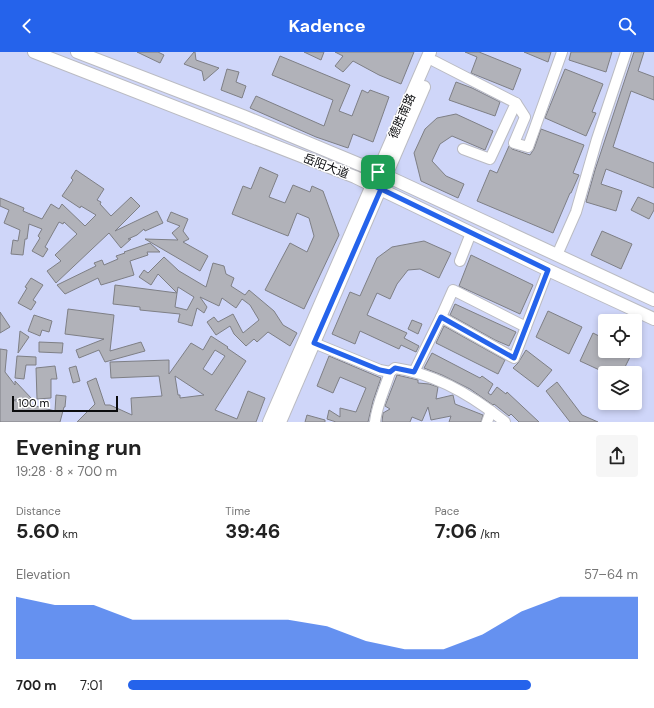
<!DOCTYPE html>
<meta charset="utf-8">
<style>
:root{--surface:#fff;--page:#f6f6f6;--text:#222;--muted:#767676;--accent:#2563eb}
body{margin:0;font-family:"DM Sans","Noto Sans SC",sans-serif;background:var(--page);color:var(--text);height:100vh;display:flex;flex-direction:column;font-size:15px;white-space:nowrap}
*{box-sizing:border-box;margin:0}
p{font-size:13px;color:var(--muted)}
.icon{flex:none;width:22px;height:22px;fill:none;stroke:currentColor;stroke-width:2;stroke-linecap:round;stroke-linejoin:round}
.map{position:relative;height:370px;overflow:hidden}
.details{display:flex;flex-direction:column;background:var(--surface);flex:1}
.details>*{flex:none}
.tools{position:absolute;left:598px;top:262px;display:grid;gap:8px}
.tools a{display:grid;place-items:center;width:44px;height:44px;border-radius:4px;background:var(--surface);box-shadow:0 2px 6px #0003;font-size:20px}
.scale{position:absolute;left:12px;bottom:10px;width:106px;box-sizing:border-box;padding-left:4px;border:2px solid #0b0c0e;border-top:0;font-size:11px;line-height:14px;white-space:nowrap;color:#0b0c0e;-webkit-text-stroke:3px #fff;paint-order:stroke}
.pin{position:absolute;display:grid;place-items:center;width:34px;height:34px;color:#fff;margin:-17px;border-radius:8px;box-shadow:0 2px 6px #0006}
.round{display:grid;place-items:center;flex:none;width:42px;height:42px;border-radius:4px;background:var(--page)}
.headline{display:flex;align-items:center;justify-content:space-between;height:68px;padding:0 16px}
h1{font-size:22px;font-weight:700;line-height:30px}
.stats{display:grid;grid-template-columns:repeat(3,1fr);gap:6px;height:68px;padding:4px 16px}
.stats div{display:grid;align-content:center}
.stats b{font-size:20px;font-weight:700}
.stats small{font-size:11px;font-weight:400}
.stats p{font-size:11px}
.chart{height:112px;padding:8px 16px}
.chart p{display:flex;justify-content:space-between}
.chart svg{width:100%;height:72px;margin-top:4px;fill:var(--accent);opacity:.7}
ul{padding:0 16px;list-style:none;font-size:13px}
li{display:grid;grid-template-columns:64px 48px 1fr;align-items:center;height:30px}
li i{height:10px;border-radius:5px;background:var(--accent)}
header{display:flex;justify-content:space-between;align-items:center;height:52px;padding:0 16px;background:var(--accent);color:#fff;font-size:18px;font-weight:700}
.map>svg:first-child{display:block}
.green{fill:#cfd6f9;fill-rule:evenodd}
.building{fill:#b1b2b9;stroke:#7e7f85;fill-rule:evenodd}
.lines{fill:none;stroke-linecap:round;stroke-linejoin:round}
.minor-casing{stroke:#babbc2;stroke-width:12}
.major-casing{stroke:#babbc2;stroke-width:14}
.minor{stroke:#fff;stroke-width:10}
.major{stroke:#fff;stroke-width:12}
.route-casing{stroke:#fff;stroke-width:8}
.route{stroke:#2563eb;stroke-width:5}
.labels{text-anchor:middle;stroke-width:3;stroke-linejoin:round;paint-order:stroke}
.street-label{font-size:12px;fill:#0b0c0e;stroke:#fff}
</style>
<header><svg class="icon" aria-label="back" viewBox="0 0 24 24"><path d="M15 5l-7 7 7 7"/></svg>Kadence<svg class="icon" aria-label="search" viewBox="0 0 24 24"><circle cx="10" cy="10" r="6"/><path d="M15 15l6 6"/></svg></header>
<div class="map">
<svg width="654" height="370" viewBox="0 0 654 370">
<rect width="100%" height="100%" fill="#e6e7ee"/>
<path class="green" d="M0,0H654V370H0ZM605,269H635V299H605ZM605,321H635V351H605Z"/>
<g class="building">
<polygon points="137,0 158,0 164,3 160,11"/>
<polygon points="194,0 195,0 196,8 219,16 204,29 202,19 184,12"/>
<polygon points="304,0 324,0 321,8"/>
<polygon points="335,0 414,0 401,32 379,23 353,9 343,20 335,14 343,4"/>
<polygon points="465,0 479,0 521,17 513,38 471,21 477,5"/>
<polygon points="524,0 551,0 548,10"/>
<polygon points="571,0 612,0 606,20 569,8"/>
<polygon points="634,0 644,0 638,19 654,25 654,48 631,39 613,95 654,111 654,136 606,117 601,132 622,139 616,159 586,150 595,118"/>
<polygon points="280,4 350,33 339,59 352,64 362,38 368,41 370,38 389,45 373,90 353,82 348,96 316,85 250,56 256,44 324,74 333,48 272,23"/>
<polygon points="227,17 239,20 236,30 246,34 242,46 221,38"/>
<polygon points="565,17 603,32 592,60 596,61 586,84 545,66"/>
<polygon points="456,30 472,36 500,50 495,64 449,48"/>
<polygon points="456,62 493,79 485,98 452,84 440,92 432,109 446,124 464,132 458,146 421,129 414,101 425,77 437,66"/>
<polygon points="541,77 584,93 573,121 579,123 571,141 570,141 553,181 477,149 490,118 497,121 509,94 512,97 530,103 534,97"/>
<polygon points="260,115 278,123 269,145 285,151 293,133 310,140 312,134 323,139 339,183 304,257 265,238 290,191 307,200 314,184 309,166 297,161 288,184 232,162 243,134 251,137"/>
<polygon points="76,118 104,137 97,148 101,150 100,152 111,164 131,145 140,154 115,179 157,159 163,171 145,179 144,177 137,183 128,187 131,187 121,196 109,181 56,231 47,219 61,209 55,203 77,182 64,170 63,172 59,170 45,195 48,197 43,205 32,199 40,186 38,184 42,177 29,172 27,187 25,187 23,203 11,202 13,188 18,189 20,178 4,171 9,158 0,154 0,146 24,156 23,159 42,167 51,152 59,157 62,152 85,174 96,163 81,154 80,156 62,144 73,128 71,126"/>
<polygon points="638,145 654,152 654,158 649,167 631,158"/>
<polygon points="171,160 188,167 183,179 189,187 183,190 208,204 200,219 145,187 178,188 172,181 180,174 167,169"/>
<polygon points="602,179 632,192 621,217 591,203"/>
<polygon points="424,189 451,201 439,226 420,217 408,218 397,232 390,247 377,241 367,263 407,281 404,286 419,294 416,300 401,293 399,297 360,279 355,292 332,282 350,240 360,244 377,206 392,195"/>
<polygon points="150,191 160,200 147,200 148,203 130,209 134,223 101,233 98,226 65,242 57,233 96,214 94,211 102,208 104,213 118,207 116,204 125,201 124,200"/>
<polygon points="471,203 533,233 520,262 459,234"/>
<polygon points="164,205 179,219 206,235 213,211 224,214 226,222 234,226 231,234 245,243 249,238 274,259 283,273 297,281 290,294 268,280 257,290 254,287 246,294 234,282 230,274 216,283 207,270 214,265 218,270 233,262 243,281 259,268 250,253 242,247 236,256 222,246 219,254 200,245 207,255 204,261 197,256 192,274 178,270 180,262 140,258 140,255 113,252 115,233 177,241 175,255 187,258 194,245 178,235 177,241 158,222 151,233 139,225 144,218 148,221"/>
<polygon points="31,226 43,233 33,248 36,250 31,258 18,251 27,236 25,235"/>
<polygon points="455,252 516,280 509,294 495,288 450,263"/>
<polygon points="68,257 114,263 110,299 141,290 145,299 105,310 99,298 79,306 76,298 104,287 65,282"/>
<polygon points="548,259 582,275 569,302 536,285"/>
<polygon points="0,260 10,275 0,281"/>
<polygon points="34,263 52,269 49,280 42,278 40,284 28,279"/>
<polygon points="412,268 422,272 418,282 408,277"/>
<polygon points="444,274 505,308 498,322 436,291"/>
<polygon points="20,279 29,285 18,301"/>
<polygon points="593,281 605,287 605,299 633,299 622,321 606,321 580,309"/>
<path d="M211,284L228,295L227,296L246,309L215,358L237,367L248,339L265,346L256,370H77L95,352L87,330L96,326L105,353H110L132,363L131,346L162,344L159,324L111,326L110,310L169,308V322L191,291L203,298ZM215,298L225,304L212,323L203,317ZM175,324L204,343L180,346V343H178Z"/>
<polygon points="39,290 63,291 62,301 39,300"/>
<polygon points="0,297 7,298 5,320 15,333 15,329 32,347 12,348 55,359 56,343 66,344 65,355 64,355 60,370 0,370"/>
<polygon points="526,298 552,318 538,335 513,316 518,311"/>
<polygon points="432,301 480,326 482,324 493,332 488,341 491,343 497,335 506,342 507,340 539,370 519,370 511,362 509,364 494,352 493,353 470,337 442,323 424,316"/>
<polygon points="17,304 36,305 36,313 26,313 24,327 15,326"/>
<polygon points="329,304 381,326 373,349 368,370 336,370 327,367 329,358 340,365 340,356 356,360 366,336 340,325 333,341 317,334"/>
<polygon points="55,314 57,327 51,327 51,346 37,347 36,316"/>
<polygon points="76,314 80,329 73,331 69,316"/>
<polygon points="397,323 418,328 418,331 429,332 438,335 436,347 453,343 455,352 483,363 481,370 449,370 451,364 431,368 428,355 422,369 412,365 410,370 382,370 383,361 390,357 385,354"/>
<polygon points="557,330 582,363 598,370 570,370 546,339"/>
<polygon points="307,363 325,368 325,370 305,370"/>
</g>
<g class="lines">
<defs>
<g id="minor">
<polyline points="434,9 516,51 490,107 463,97"/>
<polyline points="516,51 525,65 514,91 528,95 562,0"/>
<polyline points="557,203 576,160 597,87 626,0"/>
<polyline points="460,209 471,181"/>
<polyline points="441,265 453,238 526,275"/>
<path d="M314,291L380,318L390,320L395,316C436,322 473,344 505,370"/>
<polyline points="414,320 441,265 514,306 548,218"/>
<path d="M375,370C377,352 385,337 390,320"/>
<polyline points="487,370 491,359"/>
</g>
<g id="major">
<polyline points="34,0 355,125 548,218 654,267"/>
<polyline points="77,0 243,64 378,120 654,248"/>
<polyline points="269,370 430,0"/>
<polyline points="280,370 424,35"/>
</g>
</defs>
<use href="#minor" class="minor-casing"/>
<use href="#major" class="major-casing"/>
<use href="#minor" class="minor"/>
<use href="#major" class="major"/>
</g>
<g class="lines">
<defs>
<polyline id="route" points="378,120 386,124 381,137 314,291 380,318 390,320 395,316 414,320 441,265 514,306 548,218 381,137 372,133 378,120"/>
</defs>
<use href="#route" class="route-casing"/>
<use href="#route" class="route"/>
</g>
<g class="labels">
<g class="street-label">
<text transform="translate(402 64) rotate(-66)" y="4">德胜南路</text>
<text transform="translate(326 114) rotate(21)" y="4">岳阳大道</text>
</g>
</g>
</svg>
<div class="tools">
<a><svg class="icon" aria-label="locate" viewBox="0 0 24 24"><circle cx="12" cy="12" r="6"/><path d="M12 2v4M12 18v4M2 12h4M18 12h4"/></svg></a>
<a><svg class="icon" aria-label="layers" viewBox="0 0 24 24"><path d="M12 4l9 5-9 5-9-5zM3 14l9 5 9-5"/></svg></a>
</div>
<div class="scale">100 m</div>
<div class="pin" style="left:378px;top:120px;background:#1e9e55"><svg class="icon" aria-label="arrive" viewBox="0 0 24 24"><path d="M6 21V4h12l-3 4 3 4H6"/></svg></div>
</div>
<section class="details">
<div class="headline"><div><h1>Evening run</h1><p>19:28 · 8 × 700 m</p></div><a class="round"><svg class="icon" aria-label="share" viewBox="0 0 24 24"><path d="M12 15V3M7 8l5-5 5 5M5 13v7h14v-7"/></svg></a></div>
<div class="stats">
<div><p>Distance</p><b>5.60<small> km</small></b></div>
<div><p>Time</p><b>39:46</b></div>
<div><p>Pace</p><b>7:06<small> /km</small></b></div>
</div>
<div class="chart"><p><span>Elevation</span>57–64 m</p>
<svg viewBox="0 0 160 44" preserveAspectRatio="none"><path d="M0 44V6L10 11L20 11L30 20L40 20L50 20L60 20L70 20L80 24L90 33L100 38L110 38L120 29L130 15L140 6L150 6L160 6V44z"/></svg>
</div>
<ul>
<li><b>700 m</b>7:01<i style="width:79%"></i></li>
</ul>
</section>
